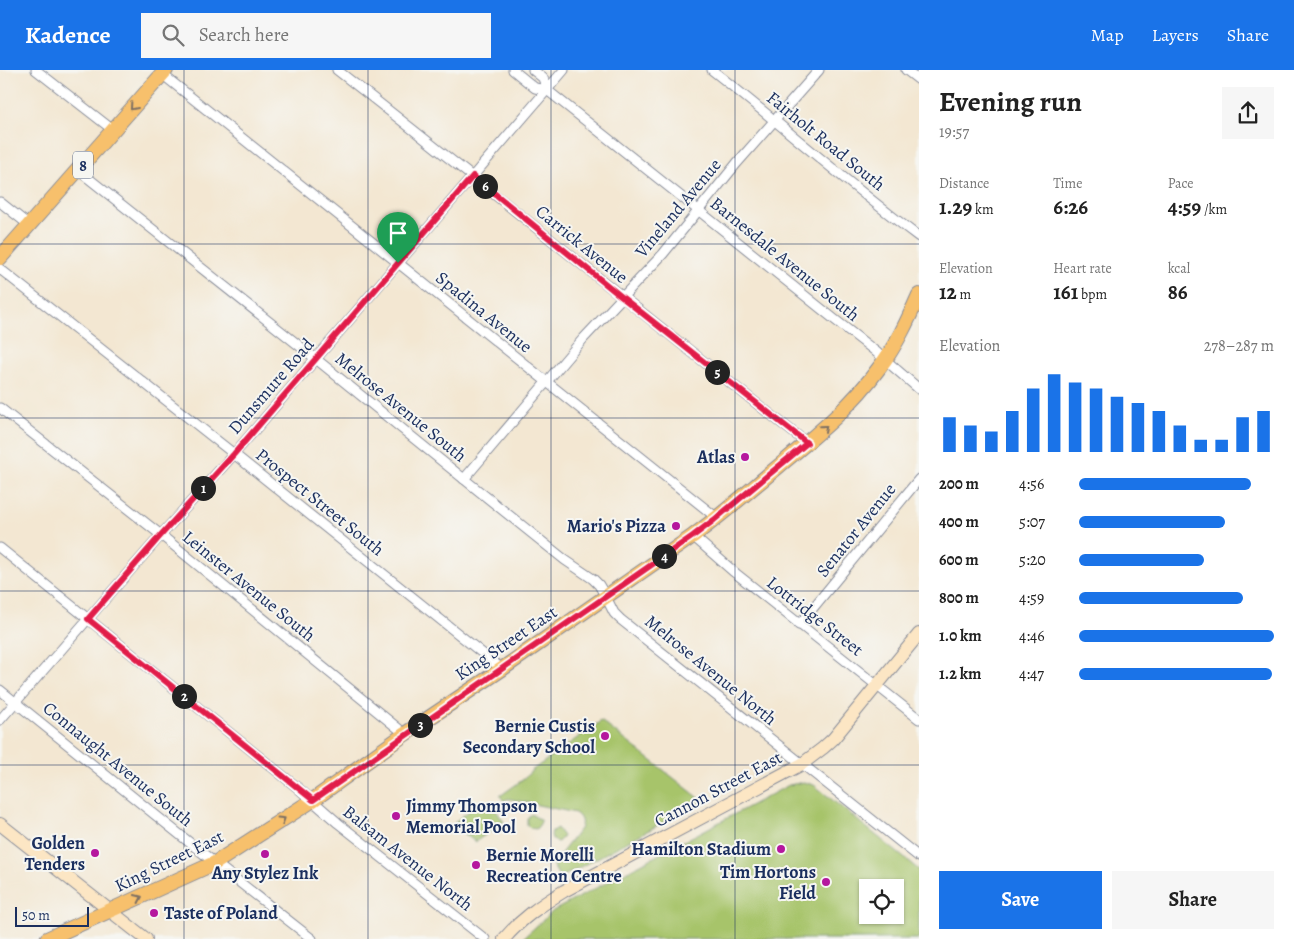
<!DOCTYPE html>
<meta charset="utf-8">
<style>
:root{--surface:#fff;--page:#f6f6f6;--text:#222;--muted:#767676;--accent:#1a73e8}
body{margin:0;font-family:Alegreya,serif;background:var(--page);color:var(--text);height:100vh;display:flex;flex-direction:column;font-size:19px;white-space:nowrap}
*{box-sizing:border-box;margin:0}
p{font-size:16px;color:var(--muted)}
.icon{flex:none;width:28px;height:28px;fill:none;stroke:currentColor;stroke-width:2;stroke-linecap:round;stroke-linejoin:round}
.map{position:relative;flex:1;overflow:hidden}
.side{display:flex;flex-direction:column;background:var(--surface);width:375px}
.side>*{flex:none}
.buttons{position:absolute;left:859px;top:809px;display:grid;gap:10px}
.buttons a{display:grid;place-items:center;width:45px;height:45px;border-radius:0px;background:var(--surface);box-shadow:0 1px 4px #0004;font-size:25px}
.scale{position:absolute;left:15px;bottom:12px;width:74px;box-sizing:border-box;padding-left:5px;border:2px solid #1b2f5e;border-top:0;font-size:14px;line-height:18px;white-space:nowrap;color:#1b2f5e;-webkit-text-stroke:4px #f6f6f2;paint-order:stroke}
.pin{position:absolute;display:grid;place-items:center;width:42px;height:42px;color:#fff;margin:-51px -21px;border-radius:50% 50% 50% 0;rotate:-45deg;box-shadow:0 0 5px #0007}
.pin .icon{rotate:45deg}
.km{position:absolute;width:25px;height:25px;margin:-12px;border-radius:50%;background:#222;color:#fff;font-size:14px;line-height:25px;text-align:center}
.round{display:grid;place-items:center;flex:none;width:52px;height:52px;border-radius:0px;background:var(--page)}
.head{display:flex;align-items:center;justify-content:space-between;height:85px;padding:0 20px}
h1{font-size:28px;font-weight:600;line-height:38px}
.figures{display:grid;grid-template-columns:repeat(3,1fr);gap:8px;height:85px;padding:5px 20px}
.figures div{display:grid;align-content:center}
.figures b{font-size:21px;font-weight:600}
.figures small{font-size:14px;font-weight:400}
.figures p{font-size:14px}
.chart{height:140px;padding:10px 20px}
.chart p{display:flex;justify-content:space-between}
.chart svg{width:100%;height:90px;margin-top:5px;stroke:var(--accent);stroke-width:6}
.action{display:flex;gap:10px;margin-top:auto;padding:10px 20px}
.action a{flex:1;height:58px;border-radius:0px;background:var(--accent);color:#fff;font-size:20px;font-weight:600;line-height:58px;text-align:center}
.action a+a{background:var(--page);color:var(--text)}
ul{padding:0 20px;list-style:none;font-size:16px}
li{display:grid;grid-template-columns:80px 60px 1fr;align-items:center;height:38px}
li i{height:12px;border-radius:6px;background:var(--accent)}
header{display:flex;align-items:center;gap:30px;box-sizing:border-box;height:70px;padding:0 25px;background:var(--accent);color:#fff}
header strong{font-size:24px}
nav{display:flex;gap:28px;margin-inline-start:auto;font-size:18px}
.search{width:350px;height:45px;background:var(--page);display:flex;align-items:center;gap:12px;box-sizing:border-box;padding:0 18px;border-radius:0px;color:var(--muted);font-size:19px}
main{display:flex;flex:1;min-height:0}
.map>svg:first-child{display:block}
.green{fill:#a7c46b;stroke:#617a64;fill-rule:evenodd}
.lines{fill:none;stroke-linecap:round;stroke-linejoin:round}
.street-casing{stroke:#878b98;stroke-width:11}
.secondary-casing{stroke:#878b98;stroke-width:14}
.primary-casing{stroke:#878b98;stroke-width:16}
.street{stroke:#fff;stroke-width:9}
.secondary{stroke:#fce6c4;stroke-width:12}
.primary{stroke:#f7c06c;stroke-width:14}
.oneway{stroke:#7e7064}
.route-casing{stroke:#fff;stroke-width:10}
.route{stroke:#e11d48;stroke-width:6}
.grid{fill:none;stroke:#1b2f5e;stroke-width:1;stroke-opacity:0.55}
.poi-dot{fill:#b5179e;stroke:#f6f6f2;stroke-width:2}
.labels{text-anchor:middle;stroke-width:4;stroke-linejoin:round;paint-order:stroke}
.shield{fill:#f6f6f2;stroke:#5d6b8a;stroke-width:1}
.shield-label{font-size:16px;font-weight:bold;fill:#1b2f5e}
.street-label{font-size:18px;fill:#1b2f5e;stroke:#f6f6f2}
.poi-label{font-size:18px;font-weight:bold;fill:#1b2f5e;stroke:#f6f6f2;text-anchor:end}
</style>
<header>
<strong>Kadence</strong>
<div class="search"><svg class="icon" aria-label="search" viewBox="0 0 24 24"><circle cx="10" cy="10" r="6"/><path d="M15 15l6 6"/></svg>Search here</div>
<nav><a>Map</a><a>Layers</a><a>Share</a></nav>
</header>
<main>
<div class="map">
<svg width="919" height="869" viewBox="0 0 919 869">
<rect width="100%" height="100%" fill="#f6f6f2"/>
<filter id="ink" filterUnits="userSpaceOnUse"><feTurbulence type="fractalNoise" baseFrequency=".02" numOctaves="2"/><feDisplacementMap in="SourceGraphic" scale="10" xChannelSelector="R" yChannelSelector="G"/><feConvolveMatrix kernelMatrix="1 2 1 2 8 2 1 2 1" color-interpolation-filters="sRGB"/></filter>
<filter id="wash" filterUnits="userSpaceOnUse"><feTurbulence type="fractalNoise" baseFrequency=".0096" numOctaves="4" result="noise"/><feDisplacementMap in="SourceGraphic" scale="20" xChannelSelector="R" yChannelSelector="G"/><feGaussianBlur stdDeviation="1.12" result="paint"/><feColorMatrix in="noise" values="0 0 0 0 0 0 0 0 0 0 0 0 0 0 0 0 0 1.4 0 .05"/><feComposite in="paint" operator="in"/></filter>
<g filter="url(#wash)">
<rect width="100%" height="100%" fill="#f3e7d2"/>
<g class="green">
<path d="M601,651L703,731L560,808L552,794L555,791L580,759C583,752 581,747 575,743L510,729H507L504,731L500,726L525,708L531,701Z"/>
<path d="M804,712L814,715L919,800V869H522L553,841L789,715ZM868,818H895V845H868Z"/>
<polygon points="481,732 491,733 504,752 475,772 455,756 456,751"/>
<polygon points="531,744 539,749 541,751 540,754 536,759 530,758 527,755 527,748"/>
<path d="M557,758L563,766L562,768L558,772C552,771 550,767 552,761Z"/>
</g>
</g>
<g filter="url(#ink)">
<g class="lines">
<defs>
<g id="street">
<polyline points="36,0 113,60"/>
<path d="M337,0C495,123 649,250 807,373"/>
<polyline points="513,0 535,18 547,20 698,140 834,249 875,281 919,319"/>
<polyline points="533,0 543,8 547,20"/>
<path d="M712,0C782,55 848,114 919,167"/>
<polyline points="906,0 919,10"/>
<polyline points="162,4 717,448"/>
<polyline points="78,100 316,289 464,409 565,490 593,509 599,515 606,527 614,543 620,549 919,787"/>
<polyline points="0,132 29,155"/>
<polyline points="0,199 234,384 502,599"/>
<polyline points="0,338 161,465 405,664"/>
<polyline points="464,409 583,269 663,184 737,93 819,0"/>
<polyline points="693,466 734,502 919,649"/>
<polyline points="0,478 298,718 338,753 485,869"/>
<polyline points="799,555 919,409"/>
<polyline points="0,620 215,793 312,869"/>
<polyline points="0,650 161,465 234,384 564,0"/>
</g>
<g id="secondary">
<polyline points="0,754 146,869"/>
<path d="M504,869C522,848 541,835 564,821L802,694L823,678L833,669L919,564"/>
</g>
<g id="primary">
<polyline points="0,188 166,0"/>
<path d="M47,869L215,793L313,730L405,664L502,599L693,466C723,444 750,420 779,396C815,366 851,337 879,298C896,276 908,250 919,225"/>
</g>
</defs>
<use href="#street" class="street-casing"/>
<use href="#secondary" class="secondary-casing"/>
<use href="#primary" class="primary-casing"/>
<use href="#street" class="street"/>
<use href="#secondary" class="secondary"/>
<use href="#primary" class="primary"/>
</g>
<defs><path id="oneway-chevron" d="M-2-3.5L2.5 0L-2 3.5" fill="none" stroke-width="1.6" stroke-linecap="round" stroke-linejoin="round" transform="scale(1.25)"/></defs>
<g class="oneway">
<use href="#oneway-chevron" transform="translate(133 37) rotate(131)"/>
<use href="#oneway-chevron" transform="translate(824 358) rotate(-41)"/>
<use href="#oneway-chevron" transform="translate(282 750) rotate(-32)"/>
<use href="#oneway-chevron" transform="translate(139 828) rotate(-25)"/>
</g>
</g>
<g class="lines" filter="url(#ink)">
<defs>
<path id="route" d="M473,106L623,228L807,373L714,450L693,466C567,555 439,641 313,730L88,549L161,465L234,384Z"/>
</defs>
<use href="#route" class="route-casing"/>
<use href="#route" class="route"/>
</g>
<path class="grid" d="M184,0V869M368,0V869M551,0V869M735,0V869M0,174H919M0,348H919M0,521H919M0,695H919"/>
<g class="poi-dot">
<circle cx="745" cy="387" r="5"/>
<circle cx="676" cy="456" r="5"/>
<circle cx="605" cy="666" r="5"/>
<circle cx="396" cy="746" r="5"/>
<circle cx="781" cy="779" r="5"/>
<circle cx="95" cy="783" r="5"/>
<circle cx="265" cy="784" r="5"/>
<circle cx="476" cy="795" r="5"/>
<circle cx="826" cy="812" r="5"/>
<circle cx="154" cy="843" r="5"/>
</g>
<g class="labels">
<rect class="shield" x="73" y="81.5" width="20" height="27" rx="4"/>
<g class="shield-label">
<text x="83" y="101">8</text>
</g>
<g class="street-label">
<text transform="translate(826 71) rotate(39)" y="6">Fairholt Road South</text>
<text transform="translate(678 138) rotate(-50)" y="6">Vineland Avenue</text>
<text transform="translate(582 174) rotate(39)" y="6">Carrick Avenue</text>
<text transform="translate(785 189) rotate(39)" y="6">Barnesdale Avenue South</text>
<text transform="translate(484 242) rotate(39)" y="6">Spadina Avenue</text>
<text transform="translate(271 316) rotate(-49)" y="6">Dunsmure Road</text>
<text transform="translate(401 337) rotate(39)" y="6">Melrose Avenue South</text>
<text transform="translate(320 432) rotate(39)" y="6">Prospect Street South</text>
<text transform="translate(856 460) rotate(-51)" y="6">Senator Avenue</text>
<text transform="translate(249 516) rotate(39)" y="6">Leinster Avenue South</text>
<text transform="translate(815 546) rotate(38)" y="6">Lottridge Street</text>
<text transform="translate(506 573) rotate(-34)" y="6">King Street East</text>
<text transform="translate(711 600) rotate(39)" y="6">Melrose Avenue North</text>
<text transform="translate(118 694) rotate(39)" y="6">Connaught Avenue South</text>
<text transform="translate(718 719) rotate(-28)" y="6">Cannon Street East</text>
<text transform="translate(408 788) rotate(38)" y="6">Balsam Avenue North</text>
<text transform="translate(169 791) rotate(-26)" y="6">King Street East</text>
</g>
<g class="poi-label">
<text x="735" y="393">Atlas</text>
<text x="666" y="462">Mario's Pizza</text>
<text x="595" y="662">Bernie Custis<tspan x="595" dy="21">Secondary School</tspan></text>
<text x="406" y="742" text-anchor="start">Jimmy Thompson<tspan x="406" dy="21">Memorial Pool</tspan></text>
<text x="85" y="779">Golden<tspan x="85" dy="21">Tenders</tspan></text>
<text x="771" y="785">Hamilton Stadium</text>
<text x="486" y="791" text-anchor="start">Bernie Morelli<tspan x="486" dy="21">Recreation Centre</tspan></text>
<text x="816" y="808">Tim Hortons<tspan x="816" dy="21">Field</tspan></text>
<text x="265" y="809" text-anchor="middle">Any Stylez Ink</text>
<text x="164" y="849" text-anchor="start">Taste of Poland</text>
</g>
</g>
</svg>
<div class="buttons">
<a><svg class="icon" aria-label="locate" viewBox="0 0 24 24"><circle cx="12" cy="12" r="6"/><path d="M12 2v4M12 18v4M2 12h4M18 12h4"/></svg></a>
</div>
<div class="scale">50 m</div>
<div class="pin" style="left:398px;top:193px;background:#1e9e55"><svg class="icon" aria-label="arrive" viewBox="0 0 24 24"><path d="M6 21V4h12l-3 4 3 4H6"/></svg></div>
<b class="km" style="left:203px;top:418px">1</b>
<b class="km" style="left:184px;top:626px">2</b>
<b class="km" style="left:420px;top:655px">3</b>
<b class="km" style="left:664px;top:486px">4</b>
<b class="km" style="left:717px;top:302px">5</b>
<b class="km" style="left:485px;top:116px">6</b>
</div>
<section class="side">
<div class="head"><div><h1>Evening run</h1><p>19:57</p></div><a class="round"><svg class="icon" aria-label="share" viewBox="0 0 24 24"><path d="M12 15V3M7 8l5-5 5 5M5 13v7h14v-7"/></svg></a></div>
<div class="figures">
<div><p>Distance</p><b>1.29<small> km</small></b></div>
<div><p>Time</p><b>6:26</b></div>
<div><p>Pace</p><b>4:59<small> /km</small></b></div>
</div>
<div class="figures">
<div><p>Elevation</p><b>12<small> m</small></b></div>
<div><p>Heart rate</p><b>161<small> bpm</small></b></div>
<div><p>kcal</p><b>86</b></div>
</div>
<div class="chart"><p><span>Elevation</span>278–287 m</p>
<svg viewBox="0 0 160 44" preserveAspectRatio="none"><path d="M5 44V27M15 44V31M25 44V34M35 44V24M45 44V13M55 44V6M65 44V10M75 44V13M85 44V17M95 44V20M105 44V24M115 44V31M125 44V38M135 44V38M145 44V27M155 44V24"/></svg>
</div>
<ul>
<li><b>200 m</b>4:56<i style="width:88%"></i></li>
<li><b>400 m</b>5:07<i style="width:75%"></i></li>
<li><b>600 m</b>5:20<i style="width:64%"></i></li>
<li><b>800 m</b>4:59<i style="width:84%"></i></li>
<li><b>1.0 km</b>4:46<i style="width:100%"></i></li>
<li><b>1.2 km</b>4:47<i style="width:99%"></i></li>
</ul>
<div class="action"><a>Save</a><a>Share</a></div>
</section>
</main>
